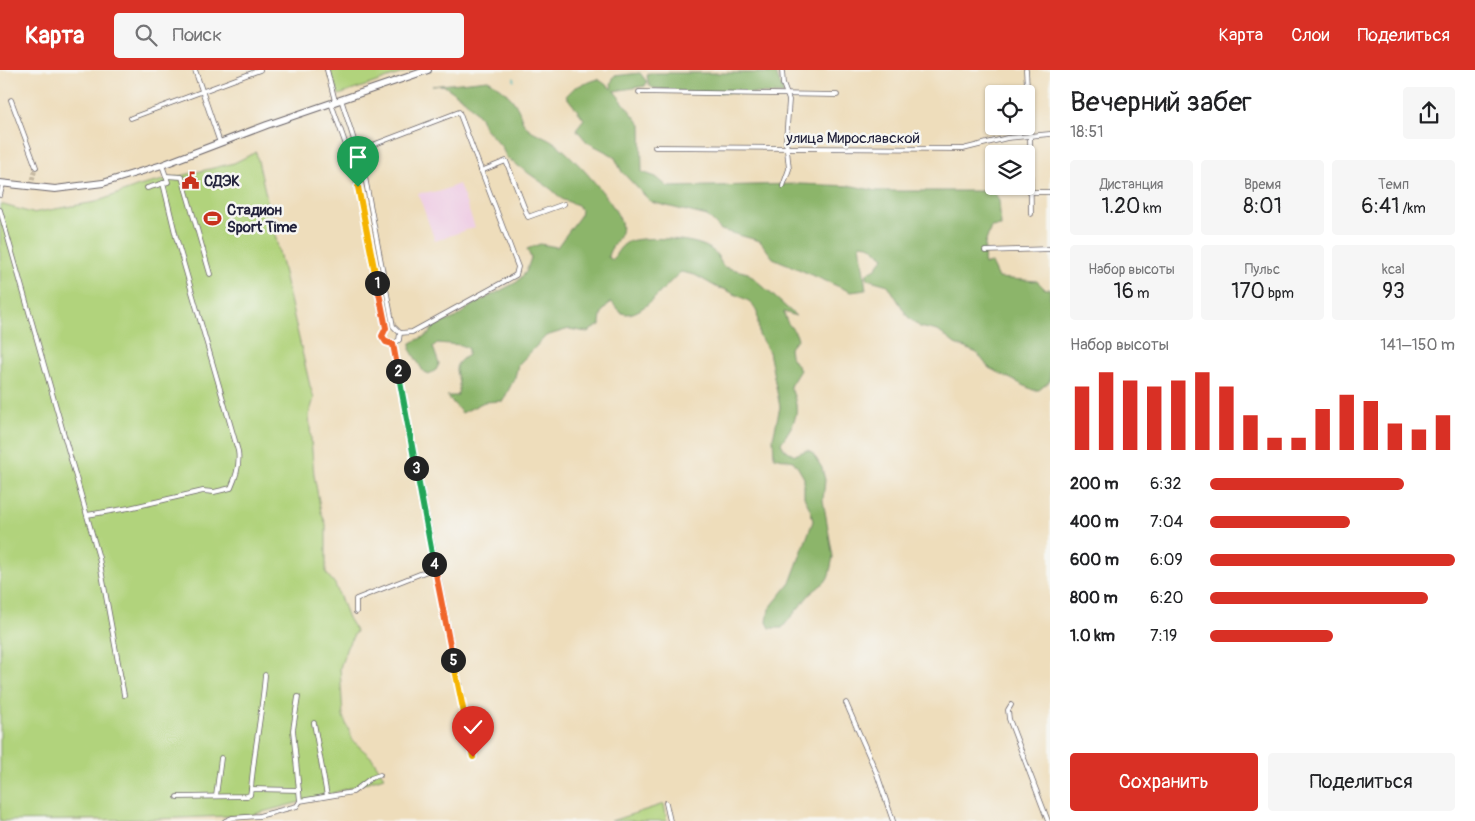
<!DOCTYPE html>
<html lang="ru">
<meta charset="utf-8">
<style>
:root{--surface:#fff;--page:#f6f6f6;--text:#202124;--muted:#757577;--accent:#d93025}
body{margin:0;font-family:Pangolin,sans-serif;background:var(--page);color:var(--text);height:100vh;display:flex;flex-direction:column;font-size:19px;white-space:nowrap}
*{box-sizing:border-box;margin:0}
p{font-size:16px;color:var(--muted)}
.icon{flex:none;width:28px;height:28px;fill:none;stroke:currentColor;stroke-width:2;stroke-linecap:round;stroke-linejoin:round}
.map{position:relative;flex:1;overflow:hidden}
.side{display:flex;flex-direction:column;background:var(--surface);width:425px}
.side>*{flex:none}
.fabs{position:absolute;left:985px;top:15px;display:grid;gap:10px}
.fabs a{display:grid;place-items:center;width:50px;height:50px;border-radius:5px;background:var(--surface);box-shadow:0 1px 4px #0004;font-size:25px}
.pin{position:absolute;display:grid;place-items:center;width:42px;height:42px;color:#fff;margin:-51px -21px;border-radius:50% 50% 50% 0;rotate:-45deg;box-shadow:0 0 5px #0007}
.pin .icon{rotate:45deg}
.km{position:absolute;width:25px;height:25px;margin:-12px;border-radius:50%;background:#222;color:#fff;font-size:14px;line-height:25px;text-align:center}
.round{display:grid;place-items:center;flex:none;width:52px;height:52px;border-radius:5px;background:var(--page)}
.summary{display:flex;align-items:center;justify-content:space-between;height:85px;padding:0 20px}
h1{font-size:28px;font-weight:600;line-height:38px}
.figures{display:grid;grid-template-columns:repeat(3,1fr);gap:8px;height:85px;padding:5px 20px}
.figures div{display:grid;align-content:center;border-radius:5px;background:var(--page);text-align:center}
.figures b{font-size:21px;font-weight:600}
.figures small{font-size:14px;font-weight:400}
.figures p{font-size:14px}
.chart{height:140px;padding:10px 20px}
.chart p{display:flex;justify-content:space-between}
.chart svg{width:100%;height:90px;margin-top:5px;stroke:var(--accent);stroke-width:6}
.button{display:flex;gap:10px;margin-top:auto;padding:10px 20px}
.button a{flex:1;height:58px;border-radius:5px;background:var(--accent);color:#fff;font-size:20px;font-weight:600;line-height:58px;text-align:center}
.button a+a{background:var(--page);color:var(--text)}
ul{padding:0 20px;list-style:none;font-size:16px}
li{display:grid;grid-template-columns:80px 60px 1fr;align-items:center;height:38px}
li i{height:12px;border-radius:6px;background:var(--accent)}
header{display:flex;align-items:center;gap:30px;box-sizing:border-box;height:70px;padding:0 25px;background:var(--accent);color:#fff}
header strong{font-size:24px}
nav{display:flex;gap:28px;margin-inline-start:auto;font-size:18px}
.search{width:350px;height:45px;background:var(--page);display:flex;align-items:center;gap:12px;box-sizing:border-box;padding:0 18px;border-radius:5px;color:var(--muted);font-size:19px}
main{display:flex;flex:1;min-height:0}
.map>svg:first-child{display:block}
.built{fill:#efd0e5}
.green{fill:#b1d37b;stroke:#6a7a5b}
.forest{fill:#8cb56b;stroke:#576c53}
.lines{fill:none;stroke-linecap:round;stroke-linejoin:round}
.stream{stroke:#3cacb7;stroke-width:1}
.minor-tunnel{stroke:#c5b8a1;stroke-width:4;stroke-dasharray:4 2;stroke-linecap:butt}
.minor-casing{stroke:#696368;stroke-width:5.5}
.primary-casing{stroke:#696368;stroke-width:8}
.minor{stroke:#fff;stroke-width:4}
.primary{stroke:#fff;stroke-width:6}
.split-1-casing{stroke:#fff;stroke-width:10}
.split-2-casing{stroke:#fff;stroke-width:10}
.split-3-casing{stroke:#fff;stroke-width:10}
.split-4-casing{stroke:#fff;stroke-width:10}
.split-5-casing{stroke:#fff;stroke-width:10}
.split-6-casing{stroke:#fff;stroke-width:10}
.split-1{stroke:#f5b400;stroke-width:6}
.split-2{stroke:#f0652b;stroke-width:6}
.split-3{stroke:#22a559;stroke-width:6}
.split-4{stroke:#22a559;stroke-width:6}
.split-5{stroke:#f0652b;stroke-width:6}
.split-6{stroke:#f5b400;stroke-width:6}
.labels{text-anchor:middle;stroke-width:5;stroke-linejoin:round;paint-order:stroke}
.street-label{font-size:15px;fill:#22223b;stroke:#f6f6f2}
.poi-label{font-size:15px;font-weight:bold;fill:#22223b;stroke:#f6f6f2;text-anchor:start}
</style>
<header>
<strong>Карта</strong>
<div class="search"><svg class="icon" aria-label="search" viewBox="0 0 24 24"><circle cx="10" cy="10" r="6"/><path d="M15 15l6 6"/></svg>Поиск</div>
<nav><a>Карта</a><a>Слои</a><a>Поделиться</a></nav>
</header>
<main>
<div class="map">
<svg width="1050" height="751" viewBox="0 0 1050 751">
<rect width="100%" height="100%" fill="#f6f6f2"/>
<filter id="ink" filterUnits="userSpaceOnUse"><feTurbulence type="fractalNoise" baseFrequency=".02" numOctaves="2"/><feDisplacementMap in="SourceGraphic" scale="10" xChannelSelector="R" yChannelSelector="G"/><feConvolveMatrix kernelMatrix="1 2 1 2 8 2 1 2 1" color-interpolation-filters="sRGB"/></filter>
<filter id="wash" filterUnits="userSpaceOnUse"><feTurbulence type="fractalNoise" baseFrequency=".0096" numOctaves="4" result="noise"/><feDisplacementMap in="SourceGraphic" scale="20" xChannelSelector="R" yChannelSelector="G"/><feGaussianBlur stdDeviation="1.12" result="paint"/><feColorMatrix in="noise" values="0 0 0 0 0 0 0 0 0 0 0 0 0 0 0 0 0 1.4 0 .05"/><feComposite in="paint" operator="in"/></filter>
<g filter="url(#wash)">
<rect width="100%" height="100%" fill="#edb"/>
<polygon class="built" points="459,114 475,157 435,171 418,123 441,121"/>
<g class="green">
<polygon points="329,0 411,0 339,25"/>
<polygon points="256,82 310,316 314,328 309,345 314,405 321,442 326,454 326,503 335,514 348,548 356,561 347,577 340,598 343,646 353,671 372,688 384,707 327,725 251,745 155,749 0,751 0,134 32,143 96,132 139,116 234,93"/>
<polygon points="664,734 667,751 611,751"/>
</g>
<g class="forest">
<polygon points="640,3 647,12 645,16 614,21 641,55 642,102 656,107 668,117 798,114 853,116 877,121 994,121 999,131 1001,156 991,157 985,174 984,194 991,193 998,208 1037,211 1045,219 1050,219 1050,311 1039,320 1033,320 989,298 977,283 955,274 938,261 920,257 908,247 888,215 867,209 867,203 876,198 884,187 869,175 860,174 866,220 851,222 773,188 760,171 721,160 707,146 651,132 622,102 614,86 587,72 576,59 584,49 566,26 575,17 598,9 612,19 611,14 614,6"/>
<polygon points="649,3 776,3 784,24 687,22 653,18 649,15 647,6"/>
<path d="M488,10C499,16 512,26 518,39C521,45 521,50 526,56C534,64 543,65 552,71C570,82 617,134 621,153C625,167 610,174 608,187L613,190C617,182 621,175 630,171C647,166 700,168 713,181C718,184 720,192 724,197L748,203L796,246L784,242C786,256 793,256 798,268L789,279L790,285L800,300L790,316C802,343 796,350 781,373L784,379L795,385L807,380L812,382L822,398L825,410L823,430L833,487L829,506L825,512L810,524L782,558H770L767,552L769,539L790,513L813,451L810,439L804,427V408L797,396L793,391L774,387L773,368L780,337L769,282L759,265L757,241L749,231L724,219L718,218L695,205L681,202C669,210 637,256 619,241C617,239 614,235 612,232C603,237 600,245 600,255L587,262L569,259L546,266L518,295L515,307L503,331L484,332L462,343L447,326H457C465,304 444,300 468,285V278L461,275L437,273L433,277L439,294L436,300L429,304L423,301L410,279L411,273L429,264L434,256L455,248L471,236L517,212L526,202L531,188L527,179L540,174L557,177L580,146L581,140L578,135L563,130L551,119L507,88L501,76L484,57L480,47L465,30L443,15L432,16Z"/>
</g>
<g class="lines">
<polyline class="stream" points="514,8 514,11"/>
</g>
</g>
<g filter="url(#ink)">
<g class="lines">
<polyline class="minor-tunnel" points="31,116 36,97"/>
<defs>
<g id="minor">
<polyline points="195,0 220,73"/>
<polyline points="327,0 335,31"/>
<polyline points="782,0 783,14 789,30 786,70 789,99 783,116"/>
<polyline points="1026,0 1030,66 1031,144"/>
<polyline points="639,22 837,25"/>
<polyline points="11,30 36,97"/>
<polyline points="331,33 352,92 350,102 356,108 385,258 382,266 386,272 393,274 399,270 400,263 393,256 365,107 368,96 360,89 341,29"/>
<polyline points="131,48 260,0"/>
<polyline points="655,77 963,79 1007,68 1050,64"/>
<polyline points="357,81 459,42 518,197 516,205 412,262 400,263"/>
<polyline points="481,101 506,91 528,147 564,134"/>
<polyline points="166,106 182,107 210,204"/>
<polyline points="147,118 168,112 162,95"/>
<polyline points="1030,122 1050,122"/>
<polyline points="0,125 3,114"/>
<polyline points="0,140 99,488 124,625"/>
<polyline points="985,181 1050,179"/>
<polyline points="393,274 473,687"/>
<path d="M87,445L129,438L203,421L214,422L231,418C236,407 240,393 238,381L176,167L163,113"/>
<polyline points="356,542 356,529 435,498"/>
<polyline points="846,633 877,704 893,751"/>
<polyline points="1011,635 1008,640 1009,649 1048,751"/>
<polyline points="314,653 327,726"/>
<path d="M251,719C254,680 262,644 265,605"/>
<polyline points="216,726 221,688"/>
<polyline points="177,727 247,726 250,725 251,719 299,720"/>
<polyline points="300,731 353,722 371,708 380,705"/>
<polyline points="666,733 670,751"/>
<polyline points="225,751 232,748 259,746 297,736 300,731 293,660 298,627"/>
</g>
<polyline id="primary" points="0,113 55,119 103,113 162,95 267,55 428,0"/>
</defs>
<use href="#minor" class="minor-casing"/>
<use href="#primary" class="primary-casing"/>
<use href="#minor" class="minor"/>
<use href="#primary" class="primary"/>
</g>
</g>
<g class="lines" filter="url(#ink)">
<defs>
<polyline id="split-1" points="358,117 377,213"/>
<polyline id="split-2" points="377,213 386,258 382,266 386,272 393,274 398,301"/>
<polyline id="split-3" points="398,301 416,398"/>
<polyline id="split-4" points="416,398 434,494"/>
<polyline id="split-5" points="434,494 453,590"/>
<polyline id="split-6" points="453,590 473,687"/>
</defs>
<use href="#split-1" class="split-1-casing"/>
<use href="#split-2" class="split-2-casing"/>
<use href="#split-3" class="split-3-casing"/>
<use href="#split-4" class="split-4-casing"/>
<use href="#split-5" class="split-5-casing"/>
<use href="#split-6" class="split-6-casing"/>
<use href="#split-1" class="split-1"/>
<use href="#split-2" class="split-2"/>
<use href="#split-3" class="split-3"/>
<use href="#split-4" class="split-4"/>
<use href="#split-5" class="split-5"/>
<use href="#split-6" class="split-6"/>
</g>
<defs>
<symbol id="civic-bare" viewBox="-9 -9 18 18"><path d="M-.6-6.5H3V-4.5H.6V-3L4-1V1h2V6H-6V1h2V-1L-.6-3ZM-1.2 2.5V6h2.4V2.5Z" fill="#c8321e" stroke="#f6f6f2" stroke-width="2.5" paint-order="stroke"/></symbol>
<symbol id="stadium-bare" viewBox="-9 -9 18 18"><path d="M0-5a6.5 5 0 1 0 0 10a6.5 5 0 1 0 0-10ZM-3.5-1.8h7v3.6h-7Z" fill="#c8321e" stroke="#f6f6f2" stroke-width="2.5" paint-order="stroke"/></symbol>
</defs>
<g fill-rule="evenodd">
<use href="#civic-bare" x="178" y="98" width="25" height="25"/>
<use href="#stadium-bare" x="200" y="136" width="25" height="25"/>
</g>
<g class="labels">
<g class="street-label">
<text x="853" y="73">улица Мирославской</text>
</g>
<g class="poi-label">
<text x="204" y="116">СДЭК</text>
<text x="227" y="145">Стадион<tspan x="227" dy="17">Sport Time</tspan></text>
</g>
</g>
</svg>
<div class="fabs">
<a><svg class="icon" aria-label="locate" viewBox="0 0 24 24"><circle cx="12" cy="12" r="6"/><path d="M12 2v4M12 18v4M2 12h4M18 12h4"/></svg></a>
<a><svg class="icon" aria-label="layers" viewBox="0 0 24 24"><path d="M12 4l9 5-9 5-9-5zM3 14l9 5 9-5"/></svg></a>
</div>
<div class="pin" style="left:358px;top:117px;background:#1e9e55"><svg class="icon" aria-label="arrive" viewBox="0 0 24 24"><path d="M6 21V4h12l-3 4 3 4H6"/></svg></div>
<div class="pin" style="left:473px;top:687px;background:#d93025"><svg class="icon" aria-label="check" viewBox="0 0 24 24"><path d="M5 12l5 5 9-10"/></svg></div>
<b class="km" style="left:377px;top:213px">1</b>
<b class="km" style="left:398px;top:301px">2</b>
<b class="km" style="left:416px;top:398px">3</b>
<b class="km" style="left:434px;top:494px">4</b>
<b class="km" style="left:453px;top:590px">5</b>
</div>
<section class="side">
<div class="summary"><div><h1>Вечерний забег</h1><p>18:51</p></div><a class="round"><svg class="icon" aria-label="share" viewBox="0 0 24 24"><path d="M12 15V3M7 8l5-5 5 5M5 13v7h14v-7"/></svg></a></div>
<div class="figures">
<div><p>Дистанция</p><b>1.20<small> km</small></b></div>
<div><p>Время</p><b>8:01</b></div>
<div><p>Темп</p><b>6:41<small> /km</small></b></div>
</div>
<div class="figures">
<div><p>Набор высоты</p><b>16<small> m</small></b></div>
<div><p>Пульс</p><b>170<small> bpm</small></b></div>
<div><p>kcal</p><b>93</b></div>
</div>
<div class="chart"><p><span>Набор высоты</span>141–150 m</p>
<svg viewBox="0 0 160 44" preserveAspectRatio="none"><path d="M5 44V13M15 44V6M25 44V10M35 44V13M45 44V10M55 44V6M65 44V13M75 44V27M85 44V38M95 44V38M105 44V24M115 44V17M125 44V20M135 44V31M145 44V34M155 44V27"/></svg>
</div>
<ul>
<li><b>200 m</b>6:32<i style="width:79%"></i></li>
<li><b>400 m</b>7:04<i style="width:57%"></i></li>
<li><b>600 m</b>6:09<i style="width:100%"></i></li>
<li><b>800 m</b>6:20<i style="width:89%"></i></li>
<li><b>1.0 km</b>7:19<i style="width:50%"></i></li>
</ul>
<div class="button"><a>Сохранить</a><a>Поделиться</a></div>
</section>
</main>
